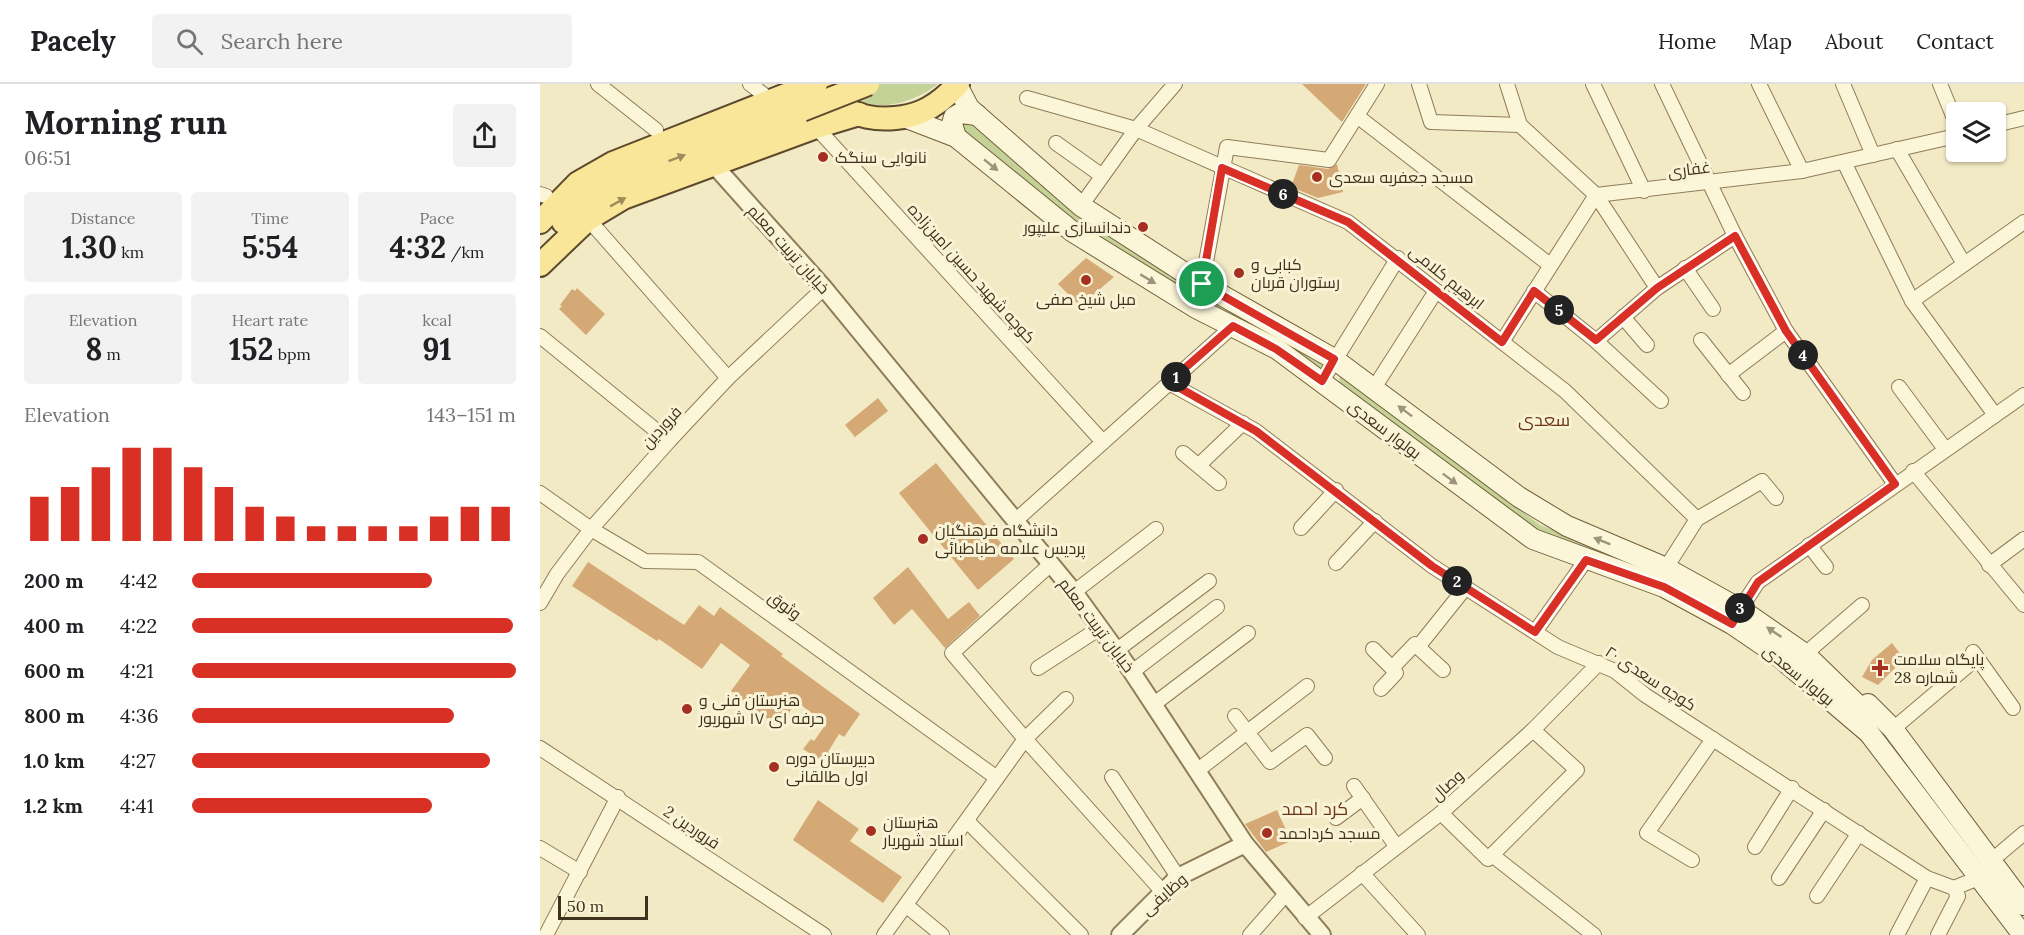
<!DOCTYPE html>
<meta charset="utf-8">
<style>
:root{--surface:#fff;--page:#f2f2f2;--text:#202124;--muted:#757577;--line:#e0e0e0;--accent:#d93025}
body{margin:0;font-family:Lora,Cairo,serif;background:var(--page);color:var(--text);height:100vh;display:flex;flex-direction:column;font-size:22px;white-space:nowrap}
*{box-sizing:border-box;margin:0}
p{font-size:20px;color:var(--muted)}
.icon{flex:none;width:33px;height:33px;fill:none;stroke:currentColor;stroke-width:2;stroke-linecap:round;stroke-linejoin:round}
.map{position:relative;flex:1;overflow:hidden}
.panel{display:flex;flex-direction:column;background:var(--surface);width:540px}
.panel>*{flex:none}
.controls{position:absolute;left:1406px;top:18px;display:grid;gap:12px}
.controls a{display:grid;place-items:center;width:60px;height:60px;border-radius:6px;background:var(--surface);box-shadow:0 2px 4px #0004;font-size:30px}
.scale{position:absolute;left:18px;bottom:15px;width:90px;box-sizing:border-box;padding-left:6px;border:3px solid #3e311e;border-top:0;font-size:16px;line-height:21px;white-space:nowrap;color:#3e311e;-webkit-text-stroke:4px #f9f3d5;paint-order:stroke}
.pin{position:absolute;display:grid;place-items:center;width:51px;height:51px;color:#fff;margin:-26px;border:3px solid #fff;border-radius:50%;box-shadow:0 2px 6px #0007}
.km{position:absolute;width:30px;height:30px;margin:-15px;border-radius:50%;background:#222;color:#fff;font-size:16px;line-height:30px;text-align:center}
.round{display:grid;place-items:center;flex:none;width:63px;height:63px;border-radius:6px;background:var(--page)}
.headline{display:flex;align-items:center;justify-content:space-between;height:102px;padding:0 24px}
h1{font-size:33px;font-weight:700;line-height:45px}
.metrics{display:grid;grid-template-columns:repeat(3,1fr);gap:9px;height:102px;padding:6px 24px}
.metrics div{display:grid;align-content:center;border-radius:6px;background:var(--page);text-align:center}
.metrics b{font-size:30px;font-weight:700}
.metrics small{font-size:16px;font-weight:400}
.metrics p{font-size:16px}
.chart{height:168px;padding:12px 24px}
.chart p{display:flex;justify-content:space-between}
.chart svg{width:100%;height:108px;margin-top:6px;stroke:var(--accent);stroke-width:6}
ul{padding:0 24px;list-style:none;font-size:20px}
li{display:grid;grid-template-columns:96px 72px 1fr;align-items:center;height:45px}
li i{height:15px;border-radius:8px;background:var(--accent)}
header{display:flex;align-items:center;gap:36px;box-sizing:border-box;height:84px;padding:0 30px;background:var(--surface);border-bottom:2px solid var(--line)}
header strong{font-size:28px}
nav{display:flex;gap:33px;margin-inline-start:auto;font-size:21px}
.search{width:420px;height:54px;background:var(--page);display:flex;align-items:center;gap:15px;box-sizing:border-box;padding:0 21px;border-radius:6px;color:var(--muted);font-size:22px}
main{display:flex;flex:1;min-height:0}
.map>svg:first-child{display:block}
.green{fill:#c4d297}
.building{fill:#d4a976}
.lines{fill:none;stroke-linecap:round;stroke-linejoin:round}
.minor-casing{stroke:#8f7c58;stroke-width:16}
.tertiary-casing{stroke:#8f7c58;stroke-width:20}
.secondary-casing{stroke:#715d3b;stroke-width:22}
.primary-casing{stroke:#5d492d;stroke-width:26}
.minor{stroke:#fcf6d9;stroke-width:14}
.tertiary{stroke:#fcf6d9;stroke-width:16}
.secondary{stroke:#fcf6d9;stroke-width:20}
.primary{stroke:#f9e699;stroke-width:22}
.primary-bridge-casing{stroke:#5d492d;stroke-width:26;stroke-linecap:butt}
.primary-bridge{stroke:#f9e699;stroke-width:22}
.oneway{fill:#9c8c5c}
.oneway2{fill:#9d947c}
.route-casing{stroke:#fff;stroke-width:12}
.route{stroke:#d93025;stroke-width:8}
.poi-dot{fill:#a53022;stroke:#f9f3d5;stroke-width:2}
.labels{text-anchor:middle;stroke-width:6;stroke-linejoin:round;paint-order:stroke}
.poi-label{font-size:16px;fill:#3e311e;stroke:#f9f3d5;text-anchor:start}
.street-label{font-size:16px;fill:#3e311e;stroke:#f9f3d5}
.neighbourhood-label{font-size:18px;fill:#6f3519;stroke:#f9f3d5}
</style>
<header>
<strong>Pacely</strong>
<div class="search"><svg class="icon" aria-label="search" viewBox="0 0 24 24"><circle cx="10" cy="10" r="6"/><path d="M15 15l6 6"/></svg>Search here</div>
<nav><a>Home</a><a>Map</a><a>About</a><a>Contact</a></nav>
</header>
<main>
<section class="panel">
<div class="headline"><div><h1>Morning run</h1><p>06:51</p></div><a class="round"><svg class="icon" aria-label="share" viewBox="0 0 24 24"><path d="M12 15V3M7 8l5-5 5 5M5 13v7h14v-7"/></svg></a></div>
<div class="metrics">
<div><p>Distance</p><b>1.30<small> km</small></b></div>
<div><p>Time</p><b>5:54</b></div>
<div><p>Pace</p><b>4:32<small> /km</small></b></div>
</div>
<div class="metrics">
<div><p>Elevation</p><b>8<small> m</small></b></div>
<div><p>Heart rate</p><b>152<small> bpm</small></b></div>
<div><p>kcal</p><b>91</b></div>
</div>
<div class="chart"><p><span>Elevation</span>143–151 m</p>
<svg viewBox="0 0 160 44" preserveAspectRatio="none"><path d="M5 44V26M15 44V22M25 44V14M35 44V6M45 44V6M55 44V14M65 44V22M75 44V30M85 44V34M95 44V38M105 44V38M115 44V38M125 44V38M135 44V34M145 44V30M155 44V30"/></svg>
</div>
<ul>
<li><b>200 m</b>4:42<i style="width:74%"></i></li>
<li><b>400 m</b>4:22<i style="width:99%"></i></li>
<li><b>600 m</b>4:21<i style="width:100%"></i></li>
<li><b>800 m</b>4:36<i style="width:81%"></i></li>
<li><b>1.0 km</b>4:27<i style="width:92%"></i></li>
<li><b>1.2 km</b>4:41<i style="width:74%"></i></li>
</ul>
</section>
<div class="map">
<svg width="1484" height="851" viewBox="0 0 1484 851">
<rect width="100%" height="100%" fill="#f2eac4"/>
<g class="green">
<path d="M306,0H398C374,19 323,36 306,0Z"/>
<polygon points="424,39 430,40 557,142 784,277 783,286 774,284 553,150 426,51 421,43"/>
<polygon points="804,292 1000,441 1082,473 1188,525 995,447 800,300 799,294"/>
</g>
<g class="building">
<polygon points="762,0 826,0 802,38"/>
<polygon points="797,80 803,108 778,114 751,103 759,81 788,85"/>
<polygon points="546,174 574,193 540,222 518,200"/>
<polygon points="37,204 65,230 46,251 19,225 22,222 20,221 32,205 35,207"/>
<polygon points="338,314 348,327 315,353 305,341"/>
<polygon points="396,379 474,475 438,506 359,409"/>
<polygon points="48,478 144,541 159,521 174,532 180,523 243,570 241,572 320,630 304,653 299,650 288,668 292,671 285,679 263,665 271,655 274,657 286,640 256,617 240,644 191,607 210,581 181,559 162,585 119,555 117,557 32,502"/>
<polygon points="368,483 408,535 429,518 440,532 405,564 372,525 354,541 333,514"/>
<polygon points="1352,559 1364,575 1338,601 1322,593 1332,576"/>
<polygon points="278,716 319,745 310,757 362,793 343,819 253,756"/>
<polygon points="737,726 751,757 726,768 705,740"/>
</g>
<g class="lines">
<defs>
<g id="minor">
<polyline points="58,0 116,46"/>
<polyline points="210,0 223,10"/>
<polyline points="879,0 891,38 980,41"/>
<polyline points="967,0 980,41 1056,111 1117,204"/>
<polyline points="1053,0 1104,107"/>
<polyline points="1122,0 1195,152 1246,247 1355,400"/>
<polyline points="1219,0 1262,87"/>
<polyline points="1303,0 1333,71"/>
<polyline points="1400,0 1416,39"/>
<polyline points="487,14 596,45 808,138 1025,307 1157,435"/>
<polyline points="817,32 1010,181"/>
<polyline points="1455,41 1484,34"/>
<polyline points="276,43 563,358"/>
<polyline points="516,59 561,91"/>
<polyline points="1357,65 1424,180"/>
<polyline points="1304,78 1372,217 1455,331"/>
<polyline points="0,110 6,112"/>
<polyline points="541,122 596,45 635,0"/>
<polyline points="48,135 188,294"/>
<polyline points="1145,184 1173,225"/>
<polyline points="662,200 687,63 789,76 837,0"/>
<polyline points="994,207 1056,257 1121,317"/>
<polyline points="1372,217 1484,138"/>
<polyline points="1083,233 1107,261"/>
<polyline points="0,252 129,357"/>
<polyline points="1161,256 1203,309"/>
<polyline points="1056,257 1117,204 1195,152"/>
<polyline points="962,258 1056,111 1262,87 1416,52"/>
<polyline points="1188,291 1246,247"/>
<polyline points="782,297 858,174"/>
<polyline points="629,299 716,347 892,482 1018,563 1075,587 1105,611 1387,794 1414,804 1431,797"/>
<polyline points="1359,303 1405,365"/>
<polyline points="834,304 896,207"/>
<polyline points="643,369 679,399"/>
<polyline points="659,381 703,339"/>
<polyline points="1373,387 1484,521"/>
<polyline points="0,409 51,445 105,477 158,478 457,694"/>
<polyline points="475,437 693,242"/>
<polyline points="761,444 796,406"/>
<polyline points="1269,461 1286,483"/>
<polyline points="796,479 835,437"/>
<polyline points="511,480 412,569 485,655 623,808"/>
<polyline points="1449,481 1484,455"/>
<polyline points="1126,484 1157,435 1222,397 1236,414"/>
<polyline points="534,508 616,445"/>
<polyline points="0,519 17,490 51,445 129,357 188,294 284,204"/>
<polyline points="1200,525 1218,498 1484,311"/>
<polyline points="995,548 1046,476"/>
<polyline points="878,563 903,586"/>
<polyline points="833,565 852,584"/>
<polyline points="577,566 669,497"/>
<polyline points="1433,568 1473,624"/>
<polyline points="1265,570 1322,521"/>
<polyline points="498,584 560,544"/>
<polyline points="592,588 677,523"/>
<polyline points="841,605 856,589 852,584 875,560 878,563 926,503"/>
<polyline points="614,620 708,549"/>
<polyline points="695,632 730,678 767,651 785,674"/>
<polyline points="1353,645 1437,574"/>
<polyline points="0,664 284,851"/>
<polyline points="658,686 767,602"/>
<polyline points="572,693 638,793"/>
<polyline points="814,702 856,762"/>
<polyline points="901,729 948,775 1037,686 993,646"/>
<polyline points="796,734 823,714"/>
<polyline points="427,737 541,851"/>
<polyline points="1215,763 1252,704"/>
<polyline points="0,764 40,788"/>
<polyline points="952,771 1054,851"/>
<polyline points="1152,776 1107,749 1173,655"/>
<polyline points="1451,777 1484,749"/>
<polyline points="822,789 878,851"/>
<polyline points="1239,794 1284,726"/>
<polyline points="1277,812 1319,749"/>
<polyline points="367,822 402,851"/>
<polyline points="765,834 901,729 993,646 1059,579"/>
<polyline points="6,851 78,713"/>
<polyline points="344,851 485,655 526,615"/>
<polyline points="710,851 745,811"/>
<polyline points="1357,851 1387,794"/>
<polyline points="1398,851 1418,812 1414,804"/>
</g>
<g id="tertiary">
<polyline points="174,81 284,204 534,508 592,588 705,760 782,851"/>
<polyline points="580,851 638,793 705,760"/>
</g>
<g id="secondary">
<polyline points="417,1 429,24 541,122 662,200 794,275 979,413 1027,442 1126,484 1200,525 1265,570 1332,635"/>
<polyline points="364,33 416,53 533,148 656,224 737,265 993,455 1124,503 1192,540 1236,570 1329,649 1483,851"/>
<polyline points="416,53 412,40 414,33 421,29 437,31"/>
<polyline points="1328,620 1353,645 1484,821"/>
</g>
<g id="primary">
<path d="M289,0C297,38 352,40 381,28C395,22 408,11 418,0"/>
<polyline points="0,138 38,99 73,79 256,7"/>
<path d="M23,138C82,83 186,55 262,26"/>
<polyline points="0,181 48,135 83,114 276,43 319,30"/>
</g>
</defs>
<use href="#minor" class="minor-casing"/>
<use href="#tertiary" class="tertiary-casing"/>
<use href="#secondary" class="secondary-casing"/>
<use href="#primary" class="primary-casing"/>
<use href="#minor" class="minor"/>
<use href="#tertiary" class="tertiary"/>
<use href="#secondary" class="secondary"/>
<use href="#primary" class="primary"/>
<defs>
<g id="primary-bridge">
<polyline points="256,7 276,0"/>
<polyline points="262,26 328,0"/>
</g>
</defs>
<use href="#primary-bridge" class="primary-bridge-casing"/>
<use href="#primary-bridge" class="primary-bridge"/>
</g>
<defs><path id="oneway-solid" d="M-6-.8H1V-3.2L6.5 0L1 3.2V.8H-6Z" transform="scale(1.5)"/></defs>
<g class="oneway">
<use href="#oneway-solid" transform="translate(137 74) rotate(-21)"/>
<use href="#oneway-solid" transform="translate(78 118) rotate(-29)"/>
</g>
<g class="oneway2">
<use href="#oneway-solid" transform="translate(451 81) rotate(39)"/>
<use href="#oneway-solid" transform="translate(608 195) rotate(31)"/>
<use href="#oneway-solid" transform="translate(865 327) rotate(-143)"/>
<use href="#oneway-solid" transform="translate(910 395) rotate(37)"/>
<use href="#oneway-solid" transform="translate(1062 457) rotate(-158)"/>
<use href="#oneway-solid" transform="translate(1234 548) rotate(-146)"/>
</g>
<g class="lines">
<defs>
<polygon id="route" points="682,84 808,138 962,258 994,207 1056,256 1117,204 1195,152 1246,247 1355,400 1218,498 1192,540 1124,503 1046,476 995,548 892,482 716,347 629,298 693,242 736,265 782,297 794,275 662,200"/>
</defs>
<use href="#route" class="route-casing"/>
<use href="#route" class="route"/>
</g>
<g class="poi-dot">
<circle cx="283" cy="73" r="6"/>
<circle cx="777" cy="93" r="6"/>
<circle cx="603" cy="143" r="6"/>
<circle cx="699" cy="189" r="6"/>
<circle cx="546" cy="196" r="6"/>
<circle cx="383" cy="455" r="6"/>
<path d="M1337 575h6v6h6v6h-6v6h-6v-6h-6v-6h6z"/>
<circle cx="147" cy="625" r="6"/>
<circle cx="234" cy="683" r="6"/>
<circle cx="331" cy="747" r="6"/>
<circle cx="727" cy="749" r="6"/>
</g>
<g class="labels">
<g class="poi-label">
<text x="295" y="79">نانوایی سنگک</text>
<text x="789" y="99">مسجد جعفریه سعدی</text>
<text x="591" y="149" text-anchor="end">دندانسازی علیپور</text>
<text x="711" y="186">کبابی و<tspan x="711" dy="18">رستوران قربان</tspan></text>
<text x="546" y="221" text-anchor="middle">مبل شیخ صفی</text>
<text x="395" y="452">دانشگاه فرهنگیان<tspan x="395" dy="18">پردیس علامه طباطبائی</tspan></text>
<text x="1354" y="581">پایگاه سلامت<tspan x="1354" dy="18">شماره 28</tspan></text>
<text x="159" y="622">هنرستان فنی و<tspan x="159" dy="18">حرفه ای ۱۷ شهریور</tspan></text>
<text x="246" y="680">دبیرستان دوره<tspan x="246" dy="18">اول طالقانی</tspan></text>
<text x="343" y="744">هنرستان<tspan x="343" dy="18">استاد شهریار</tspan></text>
<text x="739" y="755">مسجد کرداحمد</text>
</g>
<g class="street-label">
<text transform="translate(1149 85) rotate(-7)" y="6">غفاری</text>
<text transform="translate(249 165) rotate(48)" y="6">خیابان تربیت معلم</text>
<text transform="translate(432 189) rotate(48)" y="6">کوچه شهید حسین امین‌زاده</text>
<text transform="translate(907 193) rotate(39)" y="6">ابرهیم کلامی</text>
<text transform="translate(121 343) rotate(-48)" y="6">فروردین</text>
<text transform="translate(845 345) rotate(37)" y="6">بولوار سعدی</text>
<text transform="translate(245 521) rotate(36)" y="6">وثوق</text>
<text transform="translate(557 541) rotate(53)" y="6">خیابان تربیت معلم</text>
<text transform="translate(1259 591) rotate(39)" y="6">بولوار سعدی</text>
<text transform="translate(1111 594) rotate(33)" y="6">کوچه سعدی ۲۰</text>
<text transform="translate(907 701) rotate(-42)" y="6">وصال</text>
<text transform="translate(152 743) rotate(34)" y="6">فروردین 2</text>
<text transform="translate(624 810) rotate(-41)" y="6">وظایفی</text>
</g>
<g class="neighbourhood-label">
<text x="1004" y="342">سعدی</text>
<text x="775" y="731">کرد احمد</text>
</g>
</g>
</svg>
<div class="controls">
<a><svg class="icon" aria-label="layers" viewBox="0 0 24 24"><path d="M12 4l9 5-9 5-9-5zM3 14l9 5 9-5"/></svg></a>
</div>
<div class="scale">50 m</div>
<div class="pin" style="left:662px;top:200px;background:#1e9e55"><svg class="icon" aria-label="arrive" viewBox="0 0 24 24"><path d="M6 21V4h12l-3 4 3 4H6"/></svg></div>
<b class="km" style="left:636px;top:293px">1</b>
<b class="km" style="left:917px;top:497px">2</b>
<b class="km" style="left:1200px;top:524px">3</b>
<b class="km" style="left:1263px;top:271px">4</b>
<b class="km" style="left:1019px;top:226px">5</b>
<b class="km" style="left:743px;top:110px">6</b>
</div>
</main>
